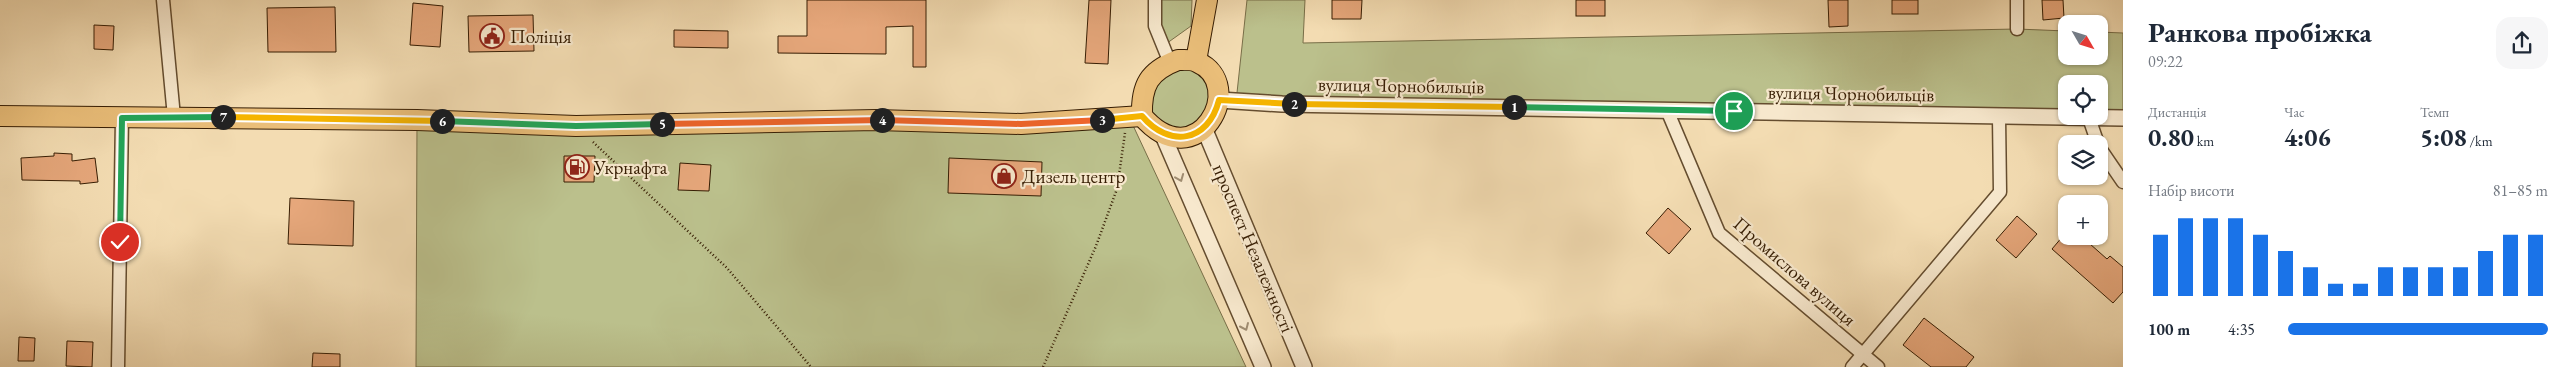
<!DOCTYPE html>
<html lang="uk">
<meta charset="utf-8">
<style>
:root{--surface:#fff;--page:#f6f6f7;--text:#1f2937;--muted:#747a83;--accent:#1a73e8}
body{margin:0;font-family:"EB Garamond",serif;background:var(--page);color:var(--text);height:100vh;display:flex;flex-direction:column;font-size:19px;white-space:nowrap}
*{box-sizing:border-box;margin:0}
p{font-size:16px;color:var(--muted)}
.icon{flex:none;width:28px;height:28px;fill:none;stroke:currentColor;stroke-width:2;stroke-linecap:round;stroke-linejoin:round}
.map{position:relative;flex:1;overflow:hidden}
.sheet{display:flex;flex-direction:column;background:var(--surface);width:450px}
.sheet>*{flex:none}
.needle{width:32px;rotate:129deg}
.tools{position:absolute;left:2058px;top:15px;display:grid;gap:10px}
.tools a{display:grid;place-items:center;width:50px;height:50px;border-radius:10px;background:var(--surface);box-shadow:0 1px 4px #0004;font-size:25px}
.pin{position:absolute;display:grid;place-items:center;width:42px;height:42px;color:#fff;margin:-21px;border:2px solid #fff;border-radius:50%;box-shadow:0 1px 5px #0007}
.km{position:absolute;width:25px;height:25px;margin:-12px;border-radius:50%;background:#222;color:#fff;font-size:14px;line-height:25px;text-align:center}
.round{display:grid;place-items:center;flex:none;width:52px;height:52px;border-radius:15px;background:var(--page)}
.summary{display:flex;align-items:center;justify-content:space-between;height:85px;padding:0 25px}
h1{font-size:28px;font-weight:700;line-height:38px}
.stats{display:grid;grid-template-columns:repeat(3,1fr);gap:8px;height:85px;padding:5px 25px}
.stats div{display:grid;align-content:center}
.stats b{font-size:25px;font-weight:700}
.stats small{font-size:14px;font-weight:400}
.stats p{font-size:14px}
.chart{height:140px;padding:10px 25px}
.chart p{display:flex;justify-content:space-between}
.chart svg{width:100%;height:90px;margin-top:5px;stroke:var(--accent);stroke-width:6}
ul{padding:0 25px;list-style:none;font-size:16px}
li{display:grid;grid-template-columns:80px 60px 1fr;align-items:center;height:38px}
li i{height:12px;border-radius:6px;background:var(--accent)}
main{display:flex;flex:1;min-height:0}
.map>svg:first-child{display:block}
.green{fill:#bbc08c;stroke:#786e48;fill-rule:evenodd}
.building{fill:#e6a77b;stroke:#361d03}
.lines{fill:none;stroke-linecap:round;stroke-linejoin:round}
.minor-casing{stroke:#654d2f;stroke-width:15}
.tertiary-casing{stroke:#654d2f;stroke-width:18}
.primary-casing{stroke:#361d03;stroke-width:22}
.path{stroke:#361d03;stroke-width:2.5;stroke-dasharray:1 2.5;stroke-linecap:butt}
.minor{stroke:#f7e8cd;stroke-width:12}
.tertiary{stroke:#f7e8cd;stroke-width:15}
.primary{stroke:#eabe79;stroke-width:20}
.oneway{stroke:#a08d72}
.split-1-casing{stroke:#fff;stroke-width:10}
.split-2-casing{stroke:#fff;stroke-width:10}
.split-3-casing{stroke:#fff;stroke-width:10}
.split-4-casing{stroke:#fff;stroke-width:10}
.split-5-casing{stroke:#fff;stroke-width:10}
.split-6-casing{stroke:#fff;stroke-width:10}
.split-7-casing{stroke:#fff;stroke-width:10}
.split-8-casing{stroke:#fff;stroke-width:10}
.split-1{stroke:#22a559;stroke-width:6}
.split-2{stroke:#f5b400;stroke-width:6}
.split-3{stroke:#f5b400;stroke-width:6}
.split-4{stroke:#f0652b;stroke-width:6}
.split-5{stroke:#f0652b;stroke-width:6}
.split-6{stroke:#22a559;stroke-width:6}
.split-7{stroke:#f5b400;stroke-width:6}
.split-8{stroke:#22a559;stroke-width:6}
.labels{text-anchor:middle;stroke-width:4.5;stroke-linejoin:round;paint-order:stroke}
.poi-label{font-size:19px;fill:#361d03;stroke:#f7e8cd;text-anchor:start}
.street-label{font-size:19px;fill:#361d03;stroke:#f7e8cd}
</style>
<main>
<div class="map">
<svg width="2123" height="367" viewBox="0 0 2123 367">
<rect width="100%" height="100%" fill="#f3dcb2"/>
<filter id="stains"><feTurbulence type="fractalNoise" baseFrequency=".004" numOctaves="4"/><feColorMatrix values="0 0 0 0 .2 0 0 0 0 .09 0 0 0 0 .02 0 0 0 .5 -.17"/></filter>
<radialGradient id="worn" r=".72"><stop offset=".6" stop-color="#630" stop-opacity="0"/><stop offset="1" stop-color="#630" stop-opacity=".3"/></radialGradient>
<g class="green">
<polygon points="1155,0 1192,0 1191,26 1163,46"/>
<path d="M1247,0H1305L1303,43L2017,29L2066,31V56H2099V32L2123,33V118L1236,102ZM2066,84H2099V116H2066Z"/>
<polygon points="1196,61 1219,100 1181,137 1142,106 1145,87"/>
<polygon points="1130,119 1246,367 416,367 417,120"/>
</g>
<g class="building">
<polygon points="807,0 926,0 926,67 913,67 913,26 886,27 886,54 778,53 778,36 807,36"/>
<polygon points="1089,0 1111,0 1108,64 1085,63"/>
<polygon points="1332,0 1362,0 1361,19 1332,19"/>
<rect x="1576" y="0" width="29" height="16"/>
<polygon points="1828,0 1848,0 1848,26 1829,27"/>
<rect x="1892" y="0" width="26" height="14"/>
<polygon points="2042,0 2063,0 2064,18 2043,20"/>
<polygon points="413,3 443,6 440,47 410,45"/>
<polygon points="335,7 336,52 268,52 267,8"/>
<polygon points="533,15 534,51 469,52 468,16"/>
<polygon points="94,25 114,26 113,50 94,49"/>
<polygon points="674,30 728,31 728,48 674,47"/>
<polygon points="54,153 72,154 72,161 95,158 98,182 80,184 80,181 22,180 21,158 54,156"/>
<polygon points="564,156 595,156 594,182 564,182"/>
<polygon points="949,158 1042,162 1041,196 948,193"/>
<polygon points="680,163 711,165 709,191 678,190"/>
<polygon points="290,198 354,201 353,246 288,244"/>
<polygon points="1668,208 1691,229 1669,254 1646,233"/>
<polygon points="2017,216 2037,234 2016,258 1996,240"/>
<polygon points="2063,236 2081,236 2107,259 2110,256 2123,267 2123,292 2113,303 2052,249"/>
<polygon points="1924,318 1974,357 1966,367 1931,367 1903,345"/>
<polygon points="19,337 35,338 34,361 18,361"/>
<polygon points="67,341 93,342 92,367 66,366"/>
<polygon points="313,353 340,354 340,367 312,367"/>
</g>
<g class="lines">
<defs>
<g id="minor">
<polyline points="163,0 174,117"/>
<polyline points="1155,0 1155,26 1170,63"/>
<polyline points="2017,0 2017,29"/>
<polyline points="1667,110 1719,233 1878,367"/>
<polyline points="2089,118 2098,144"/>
<polyline points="2099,147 2123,182"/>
<polyline points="118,367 122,118"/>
<polyline points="1852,367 2000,192 1999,117"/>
</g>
<g id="tertiary">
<polyline points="1219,100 1282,104 2123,118"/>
<polyline points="1204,128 1304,367"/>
<polyline points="1162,133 1263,367"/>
</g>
<g id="primary">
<path d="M1178,60C1184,60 1191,59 1197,62C1249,84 1197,180 1142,116C1141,85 1149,71 1178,60Z"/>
<polyline points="1196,61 1207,0"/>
<polyline points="0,116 417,120 576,126 876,120 1021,124 1142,116"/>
</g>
</defs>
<use href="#minor" class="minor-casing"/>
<use href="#tertiary" class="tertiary-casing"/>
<use href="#primary" class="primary-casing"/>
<g class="path">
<polyline points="593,142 727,268 811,367"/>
<polyline points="1043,367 1096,246 1117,189 1125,133"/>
</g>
<use href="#minor" class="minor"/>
<use href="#tertiary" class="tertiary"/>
<use href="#primary" class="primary"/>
</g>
<defs><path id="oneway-chevron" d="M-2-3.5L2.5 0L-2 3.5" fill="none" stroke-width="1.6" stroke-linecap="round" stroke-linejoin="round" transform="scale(1.25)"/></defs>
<g class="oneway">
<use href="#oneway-chevron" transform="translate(1180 178) rotate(68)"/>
<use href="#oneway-chevron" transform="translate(1245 327) rotate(66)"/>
</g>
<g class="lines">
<defs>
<polyline id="split-1" points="1514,107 1734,111"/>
<polyline id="split-2" points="1294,104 1514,107"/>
<path id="split-3" d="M1102,120L1142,116C1169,148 1208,143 1219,100L1294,104"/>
<polyline id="split-4" points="882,120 1021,124 1102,120"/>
<polyline id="split-5" points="662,124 882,120"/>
<polyline id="split-6" points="442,121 576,126 662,124"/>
<polyline id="split-7" points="223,117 442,121"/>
<polyline id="split-8" points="120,242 122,118 223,117"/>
</defs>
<use href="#split-1" class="split-1-casing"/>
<use href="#split-2" class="split-2-casing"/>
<use href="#split-3" class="split-3-casing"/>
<use href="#split-4" class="split-4-casing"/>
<use href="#split-5" class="split-5-casing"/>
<use href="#split-6" class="split-6-casing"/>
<use href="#split-7" class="split-7-casing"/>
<use href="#split-8" class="split-8-casing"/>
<use href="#split-1" class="split-1"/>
<use href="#split-2" class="split-2"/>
<use href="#split-3" class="split-3"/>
<use href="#split-4" class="split-4"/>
<use href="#split-5" class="split-5"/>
<use href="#split-6" class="split-6"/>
<use href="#split-7" class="split-7"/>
<use href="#split-8" class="split-8"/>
</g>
<defs>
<symbol id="civic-ring" viewBox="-11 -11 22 22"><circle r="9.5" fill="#f7e8cd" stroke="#8f2418" stroke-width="1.5"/><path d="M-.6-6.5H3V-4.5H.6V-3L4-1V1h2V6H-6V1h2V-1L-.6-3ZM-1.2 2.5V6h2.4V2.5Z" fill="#8f2418"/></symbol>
<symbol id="fuel-ring" viewBox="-11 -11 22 22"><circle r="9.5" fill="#f7e8cd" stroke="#8f2418" stroke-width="1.5"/><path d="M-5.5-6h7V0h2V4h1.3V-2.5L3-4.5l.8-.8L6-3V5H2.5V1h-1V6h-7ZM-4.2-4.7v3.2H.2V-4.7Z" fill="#8f2418"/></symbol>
<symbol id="shop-ring" viewBox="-11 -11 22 22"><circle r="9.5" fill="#f7e8cd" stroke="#8f2418" stroke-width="1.5"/><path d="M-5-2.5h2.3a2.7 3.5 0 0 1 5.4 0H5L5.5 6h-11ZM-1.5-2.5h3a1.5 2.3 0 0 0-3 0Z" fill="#8f2418"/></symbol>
</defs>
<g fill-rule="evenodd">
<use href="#civic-ring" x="478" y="22" width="28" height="28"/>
<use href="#fuel-ring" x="563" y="153" width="28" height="28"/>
<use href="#shop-ring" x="990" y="162" width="28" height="28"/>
</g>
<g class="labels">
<g class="poi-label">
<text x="510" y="43">Поліція</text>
<text x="594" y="174">Укрнафта</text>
<text x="1022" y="183">Дизель центр</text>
</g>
<g class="street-label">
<text transform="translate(1401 85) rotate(1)" y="7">вулиця Чорнобильців</text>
<text transform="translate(1851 93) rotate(1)" y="7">вулиця Чорнобильців</text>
<text transform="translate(1254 248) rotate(67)" y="7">проспект Незалежності</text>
<text transform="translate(1795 271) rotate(41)" y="7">Промислова вулиця</text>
</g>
</g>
<rect width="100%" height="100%" filter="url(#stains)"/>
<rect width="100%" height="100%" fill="url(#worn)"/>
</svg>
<div class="tools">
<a><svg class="needle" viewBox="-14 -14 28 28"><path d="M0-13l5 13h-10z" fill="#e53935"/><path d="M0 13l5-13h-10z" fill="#747a83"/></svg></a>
<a><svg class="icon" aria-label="locate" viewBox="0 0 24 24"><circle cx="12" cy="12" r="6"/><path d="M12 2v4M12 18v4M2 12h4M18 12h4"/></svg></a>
<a><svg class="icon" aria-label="layers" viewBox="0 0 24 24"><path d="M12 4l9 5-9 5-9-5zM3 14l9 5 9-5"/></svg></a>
<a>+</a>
</div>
<div class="pin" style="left:1734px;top:111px;background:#1e9e55"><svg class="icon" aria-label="arrive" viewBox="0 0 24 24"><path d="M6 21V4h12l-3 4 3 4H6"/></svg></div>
<div class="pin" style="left:120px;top:242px;background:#d93025"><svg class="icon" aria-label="check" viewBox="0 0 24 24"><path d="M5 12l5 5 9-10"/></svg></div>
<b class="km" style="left:1514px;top:107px">1</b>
<b class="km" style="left:1294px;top:104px">2</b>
<b class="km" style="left:1102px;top:120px">3</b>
<b class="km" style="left:882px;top:120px">4</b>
<b class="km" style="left:662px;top:124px">5</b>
<b class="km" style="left:442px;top:121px">6</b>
<b class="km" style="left:223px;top:117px">7</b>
</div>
<section class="sheet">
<div class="summary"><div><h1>Ранкова пробіжка</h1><p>09:22</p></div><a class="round"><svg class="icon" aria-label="share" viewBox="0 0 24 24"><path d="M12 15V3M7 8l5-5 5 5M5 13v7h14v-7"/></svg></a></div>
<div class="stats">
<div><p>Дистанція</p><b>0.80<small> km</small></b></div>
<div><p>Час</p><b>4:06</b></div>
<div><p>Темп</p><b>5:08<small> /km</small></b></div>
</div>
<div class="chart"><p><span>Набір висоти</span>81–85 m</p>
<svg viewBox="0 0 160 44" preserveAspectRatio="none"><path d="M5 44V14M15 44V6M25 44V6M35 44V6M45 44V14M55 44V22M65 44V30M75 44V38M85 44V38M95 44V30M105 44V30M115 44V30M125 44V30M135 44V22M145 44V14M155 44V14"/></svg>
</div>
<ul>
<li><b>100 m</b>4:35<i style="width:100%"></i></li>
</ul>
</section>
</main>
